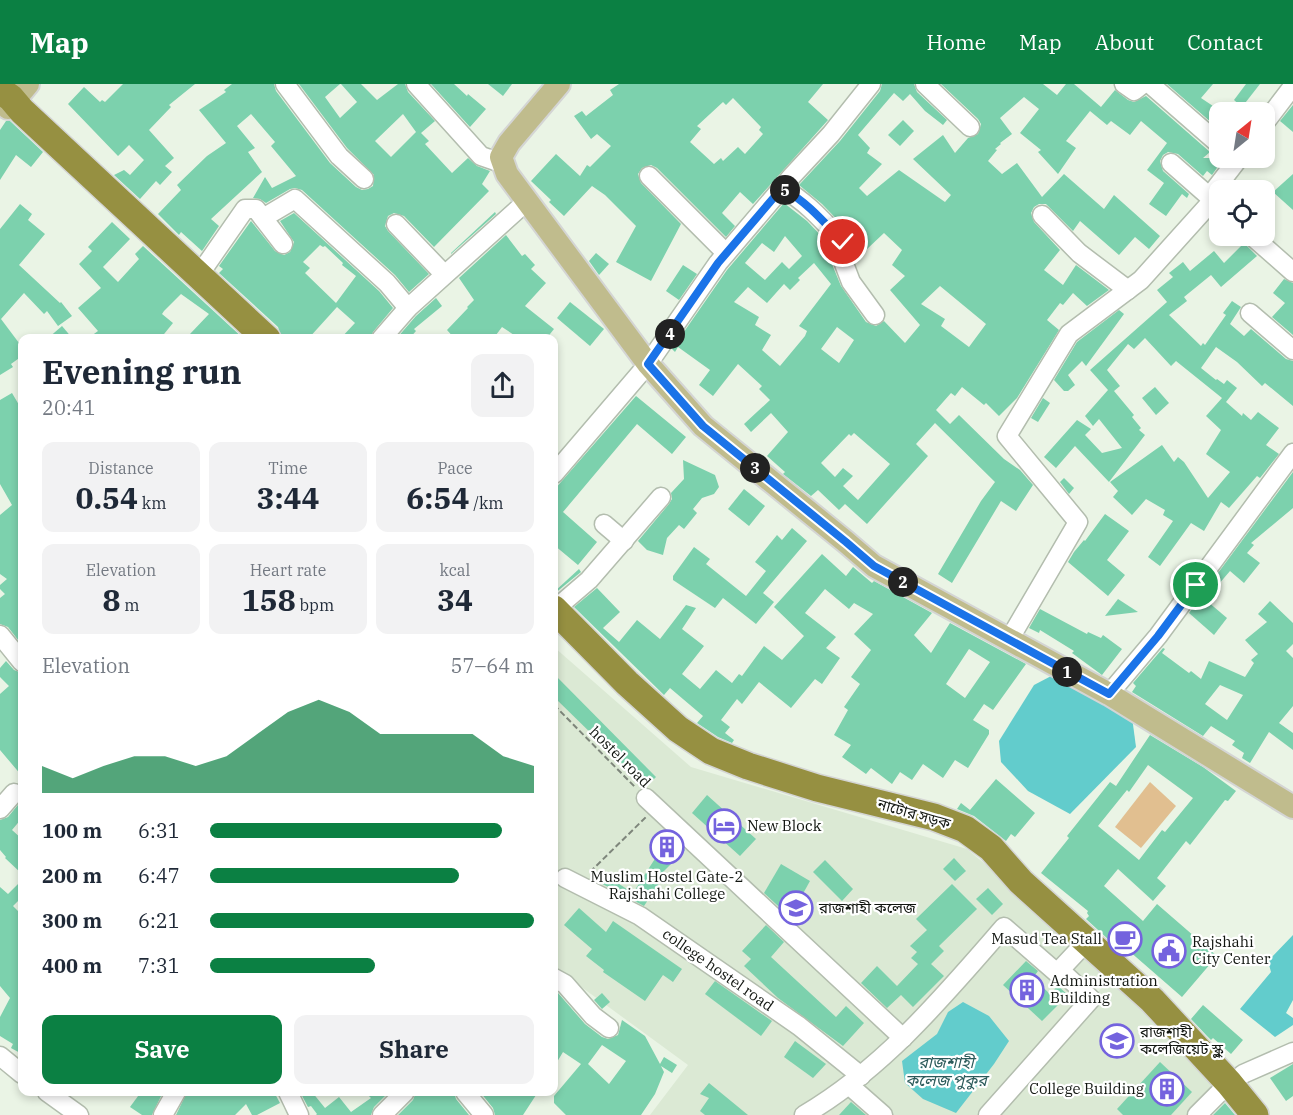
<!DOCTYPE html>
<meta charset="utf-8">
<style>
:root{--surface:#fff;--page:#f2f2f3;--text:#1f2937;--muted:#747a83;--accent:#0b8043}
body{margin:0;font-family:"IBM Plex Serif","Noto Sans Bengali",serif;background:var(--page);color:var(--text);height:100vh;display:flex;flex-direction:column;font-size:22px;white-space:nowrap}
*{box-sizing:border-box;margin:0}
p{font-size:20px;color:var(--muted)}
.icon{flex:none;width:33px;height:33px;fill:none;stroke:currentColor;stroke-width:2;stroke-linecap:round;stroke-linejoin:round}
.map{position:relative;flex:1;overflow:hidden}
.side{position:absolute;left:18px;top:250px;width:540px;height:762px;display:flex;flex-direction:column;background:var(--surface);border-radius:12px;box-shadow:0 3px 9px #0003}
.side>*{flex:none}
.needle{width:39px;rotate:30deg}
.controls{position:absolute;left:1209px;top:18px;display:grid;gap:12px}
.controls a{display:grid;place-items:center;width:66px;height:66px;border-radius:12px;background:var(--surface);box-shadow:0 3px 9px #0003;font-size:30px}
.pin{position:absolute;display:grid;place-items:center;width:51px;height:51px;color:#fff;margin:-26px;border:3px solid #fff;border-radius:50%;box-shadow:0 2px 6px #0007}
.km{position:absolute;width:30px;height:30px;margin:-15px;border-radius:50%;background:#222;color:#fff;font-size:16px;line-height:30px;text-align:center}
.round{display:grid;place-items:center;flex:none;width:63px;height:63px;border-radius:12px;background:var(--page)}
.headline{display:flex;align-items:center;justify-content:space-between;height:102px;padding:0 24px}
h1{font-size:33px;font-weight:700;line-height:45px}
.figures{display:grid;grid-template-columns:repeat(3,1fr);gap:9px;height:102px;padding:6px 24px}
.figures div{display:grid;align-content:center;border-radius:12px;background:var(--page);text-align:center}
.figures b{font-size:30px;font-weight:700}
.figures small{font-size:16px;font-weight:400}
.figures p{font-size:16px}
.chart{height:168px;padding:12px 24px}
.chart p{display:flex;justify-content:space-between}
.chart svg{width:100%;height:108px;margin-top:6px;fill:var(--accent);opacity:.7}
.cta{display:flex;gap:12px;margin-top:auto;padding:12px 24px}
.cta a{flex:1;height:69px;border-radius:12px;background:var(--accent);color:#fff;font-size:24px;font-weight:700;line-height:69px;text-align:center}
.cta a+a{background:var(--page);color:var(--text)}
ul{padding:0 24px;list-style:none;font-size:20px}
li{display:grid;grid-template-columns:96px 72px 1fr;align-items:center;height:45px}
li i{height:15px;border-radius:8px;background:var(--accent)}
header{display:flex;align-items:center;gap:36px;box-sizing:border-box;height:84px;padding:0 30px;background:var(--accent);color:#fff}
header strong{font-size:28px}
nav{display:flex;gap:33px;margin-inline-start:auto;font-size:21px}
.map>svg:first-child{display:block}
.built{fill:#dbe9d4}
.park{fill:#e1bf90}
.water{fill:#62cccc}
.building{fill:#7cd1ad;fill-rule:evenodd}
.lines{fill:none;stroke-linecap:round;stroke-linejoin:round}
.minor-casing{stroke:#b3bdae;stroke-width:21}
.major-casing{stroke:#d4d5d4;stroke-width:26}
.highway-casing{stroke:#d4d5d4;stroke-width:30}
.path{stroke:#7e867b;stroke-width:2;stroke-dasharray:6 3;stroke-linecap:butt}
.minor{stroke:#fff;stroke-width:18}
.major{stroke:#c0bc8d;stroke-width:22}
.highway{stroke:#969041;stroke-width:27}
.route-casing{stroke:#fff;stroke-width:12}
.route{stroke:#1a73e8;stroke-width:8}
.labels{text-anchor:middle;stroke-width:4.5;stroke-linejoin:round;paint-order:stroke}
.street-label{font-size:15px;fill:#111510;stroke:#fff}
.poi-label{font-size:15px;fill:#111510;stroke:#fff;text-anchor:start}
.water-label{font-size:16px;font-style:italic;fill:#2b5a5a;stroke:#fff}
</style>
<header>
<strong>Map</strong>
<nav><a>Home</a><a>Map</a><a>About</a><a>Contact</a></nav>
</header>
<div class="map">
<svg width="1293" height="1031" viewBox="0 0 1293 1031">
<rect width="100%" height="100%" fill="#eaf4e5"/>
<g class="built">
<polygon points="554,563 691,683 967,765 1110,884 980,1031 650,1031 688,981 554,883"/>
<polygon points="1114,890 1222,1000 1192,1031 987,1031"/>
</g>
<polygon class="park" points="1150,698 1176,722 1141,764 1115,743"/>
<g class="water">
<polygon points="1055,590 1132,633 1136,663 1070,730 1028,707 1001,678 999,657 1034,601"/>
<polygon points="1293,851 1293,916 1286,929 1293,934 1293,941 1275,953 1240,925 1271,888 1268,877"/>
<polygon points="963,918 989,932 1009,957 994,980 956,1029 923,1015 905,999 902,977 937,950 948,928"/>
</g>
<g class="building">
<polygon points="123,0 195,0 169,21 171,23 149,46 174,74 165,82 172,88 160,101 156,97 140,115 114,91 124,86 130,91 144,76 129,61 118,72 68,20 84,3 100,18 102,16 105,18"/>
<path d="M232,0H274L276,7L330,79L356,103L362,106L368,105L373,102L374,91L347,64L299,0H340L325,13L340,34L357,18L341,0H361L377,16L398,0H405L408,8L435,37L421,49L429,57L425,60L452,89L468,74L477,82L490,87L482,100L489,107L434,163L404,132L394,129L388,132L385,142L388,147L429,190L409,208L395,191L302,106L295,104L290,105L266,119L260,115L253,114L265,93L272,104L296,92L271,62L275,58L251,30L237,42L255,64L248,68L262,88L211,135L219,142L202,167L181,148L179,151L158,130L181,106L177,101L207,72L226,59L199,26L226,8L224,6ZM403,30L416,48L391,73L375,57Z"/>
<polygon points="431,0 454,0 467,12 468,10 486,25 470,43"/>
<polygon points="488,0 512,0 503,12"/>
<path d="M619,0H823L808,18L828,36L753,120L740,108L722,129L735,142L726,153L657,84L651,81L642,84L638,90L641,99L681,140L651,197L616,178L636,142L605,111L592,102L564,132L549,118L551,116L531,97L556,70L580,92L587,81L590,83L611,62L597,50L591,55L574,32L582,27L586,32L613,11L610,6ZM733,14L761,43L759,46L763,50L745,70L738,63L723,77L721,74L714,80L690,58L701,45L697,42L723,18L726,21Z"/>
<path d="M882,0H914L917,8L947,36L943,41L925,27L910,10L903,17L894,9L858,51L870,64L867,69L882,80L859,104L867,112L899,86L945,118L951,111L913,75L943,51L955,69L968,54L978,50L981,40L978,35L941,0H1043L1057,11L1066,0H1074L1101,23L1115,6L1128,16L1134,18L1146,12L1210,68L1203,74H1220L1219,81L1212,91L1207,87L1203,92L1178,70L1168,68L1163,71L1160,77L1163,87L1189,110L1187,114L1182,110L1166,132L1149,120L1164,99L1147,86L1167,59L1141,37L1130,51L1111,37L1107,41L1090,27L1066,57L1076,64L1058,90L1038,68L1041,66L1020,49L1039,25L1024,13L1000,34L1012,50L1000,59L1001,60L995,65L997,66L988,77L1002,90L1017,79L1042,113L1064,90L1104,125L1114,111L1160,152L1149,165L1135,153L1119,171L1080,137L1073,147L1046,120H1039L1034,123L1031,129L1034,138L1060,166L1044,186L1063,201L1076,181L1109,206L1087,222L1073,209L1063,221L1060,219L1047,236L1059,246L1017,314L999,332L986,319L984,321L962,303L955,312L951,309L936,326L950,340L959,331L1004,375L1020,386L1033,401L1016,427L1001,417L952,499L938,490L981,417L995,398L935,339L916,360L928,372L867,440L845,420L839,426L818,406L811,412L783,390L785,388L767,372L788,348L771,329L751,348L744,340L770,316L759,305L762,302L738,280L713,312L699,301L710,286L678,263L675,268L672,265L727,186L784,119L807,137L828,159L827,168L841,202L866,238L876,242L884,237L905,259L920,241L890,206L905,192L892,181L902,166L884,149L866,166L865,164L854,173L851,166L854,156L851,150L822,120L799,101L840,57L880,7ZM785,152L802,172L789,185L782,178L765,196L745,179L762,159L774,168ZM814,179L831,200L799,242L807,247L805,252L780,282L762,266L771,251L755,241L759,233L734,218L748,203L767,219L784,200L790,206L800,196L798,194ZM940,202L986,240L969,263L941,242L945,235L921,220ZM837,243L854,256L839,279L821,265ZM854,349L890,380L858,416L843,402L853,392L843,384L835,393L821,379L849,350L851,352Z"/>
<polygon points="1167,0 1213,0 1201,14 1219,26 1214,32 1220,37 1220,46"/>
<polygon points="1246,0 1260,0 1242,23 1234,16"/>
<polygon points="1293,21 1293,48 1280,37"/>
<polygon points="903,36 914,47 900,62 888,51"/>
<polygon points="6,37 10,37 43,68 31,83 16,71 0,96 0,46"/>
<polygon points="1293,90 1293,126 1273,108"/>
<polygon points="20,120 32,130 28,136 45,150 19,181 60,219 61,218 72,232 58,242 47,227 44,230 24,209 1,235 22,263 22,272 11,280 13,283 0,291 0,145"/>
<polygon points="495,128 496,130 451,170 451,169"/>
<path d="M294,129L379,207L393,224L373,248L370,255H340L355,239L337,223L308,255H282L278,243L219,189L223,185L219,182L251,137L275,167L284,171L290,168L294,158L280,137ZM320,161L323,163L325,162L343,179L342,181L356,192L336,219L305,189L310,184L303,178Z"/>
<polygon points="112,138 130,155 103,183 118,198 139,175 135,170 143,162 244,255 196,255 190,250 209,230 181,210 164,227 162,230 173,239 160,255 87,255 98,247 78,224 101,204 79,180 92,167 88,163"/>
<polygon points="506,151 522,172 525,170 535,181 531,185 546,199 525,222 554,245 546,255 520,255 502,243 493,255 455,255 447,246 468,224 467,223 474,216 459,194"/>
<polygon points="1244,159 1257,172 1221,203 1211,191 1184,213 1187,217 1169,231 1201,262 1203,259 1205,261 1226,231 1223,229 1232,217 1241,223 1230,240 1244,252 1251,245 1286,275 1293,277 1293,322 1265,299 1262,302 1237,278 1216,263 1201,284 1216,296 1217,295 1224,300 1227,296 1237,304 1226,318 1242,332 1243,329 1251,336 1258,328 1279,344 1266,361 1279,370 1260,394 1257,392 1229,424 1221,418 1204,447 1191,439 1160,482 1148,473 1173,437 1163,431 1165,426 1146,415 1132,431 1113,413 1118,407 1110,398 1162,361 1174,378 1178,373 1184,378 1208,414 1230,388 1206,370 1221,346 1206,332 1222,314 1176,277 1171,282 1145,254 1134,265 1128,260 1107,286 1120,302 1114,307 1134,331 1132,333 1141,344 1139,346 1145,351 1109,398 1075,362 1056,384 1044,373 1077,336 1091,345 1085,351 1102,369 1122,364 1099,335 1093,342 1085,332 1108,306 1090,286 1167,218 1157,206 1173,193 1169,189 1183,178 1190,187 1214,167 1224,179"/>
<polygon points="596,169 609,180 599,191 589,177"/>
<polygon points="683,181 697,190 679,216 666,207"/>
<polygon points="1284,195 1293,199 1293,251 1272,233 1285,219 1273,209"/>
<polygon points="436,214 442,222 414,245 416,247 409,255 396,255 416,232"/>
<polygon points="570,218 604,245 590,262 557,234"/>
<polygon points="1119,226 1124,230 1086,282 1082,277 1068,291 1075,301 1068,307 1064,307 1054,296 1077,258"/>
<polygon points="62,242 73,255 47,255"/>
<polygon points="1155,303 1169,319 1156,331 1142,314"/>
<polygon points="12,309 22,326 22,561 8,543 0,540 0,514 5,510 0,505 0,501 7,495 0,490 0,431 12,421 0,400 0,316"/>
<polygon points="636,312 686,353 672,370 637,340 563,428 597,458 578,481 554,461 554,406"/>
<polygon points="1043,314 1050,319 1038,338 1031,334"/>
<polygon points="683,376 715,391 719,403 714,410 702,414 693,425 697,429 684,445 679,441 667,454 663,471 647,466 638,457 669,420 672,415 671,409 684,395"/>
<polygon points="1293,388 1293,424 1251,459 1254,461 1247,469 1260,479 1244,499 1230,487 1218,501 1212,497"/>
<polygon points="1064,394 1074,404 1069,410 1060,398"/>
<polygon points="744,405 765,422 749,442 728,425"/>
<polygon points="1105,430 1129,447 1107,476 1125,491 1108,512 1068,478 1074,468 1084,456 1085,457"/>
<polygon points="792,444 807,457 763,509 774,518 756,540 723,514 715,524 673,496 673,492 694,463 710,475 706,480 746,512 766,487 755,478 777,451 782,456"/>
<path d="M822,470L846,492L853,483L872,499L874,497L932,529L914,551L931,569L950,539L1026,580L993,626L984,620L973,636L989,646V650L968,684L955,676L943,694L923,680L912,696L900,688L892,700L871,684L866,690L842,673L851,661L834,651L848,626L844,623L860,600L851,593L871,566L854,550L873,530L854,519L849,525L825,505L805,529L836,553L826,564L840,574L822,600L815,595L791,624L759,598L742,620L737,615L721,636L730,643L725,649L734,656L732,659L718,653L697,639L703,632L670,604L664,611L574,523L597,504L620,528L603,544L619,558L637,536L660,555L686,521L696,524L682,545L704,562L682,590L700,605L716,586L732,599L739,590L742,592L764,562L782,576L804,552L774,523ZM969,565L990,578L965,614L946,600Z"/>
<polygon points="579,485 581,488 554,510 554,508"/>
<polygon points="1201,512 1227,534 1214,551 1189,529"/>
<polygon points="1118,515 1138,528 1105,532"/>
<path d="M1270,517L1293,539V560L1286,567L1293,574V622L1279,639L1293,649V666L1269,648L1250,679L1242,674L1244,669L1232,661L1235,657L1211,642L1203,652L1132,608L1136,602L1133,599L1163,564L1165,565L1162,569L1189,589L1191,587L1201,595L1209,577L1245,593L1254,579L1251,576L1258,570L1245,556L1267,538L1258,530ZM1220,601L1243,611L1227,636L1205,620Z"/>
<polygon points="1040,525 1087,550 1088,548 1101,554 1103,551 1122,565 1102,591 1072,569 1074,567 1040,546 1039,549 1029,544"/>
<polygon points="6,577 14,586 22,589 22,692 0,666 0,610 9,602 0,593 0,584"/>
<polygon points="554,590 656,693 646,703 554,613"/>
<path d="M1150,651L1203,683L1236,707L1228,717L1225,716L1190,761L1186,757L1157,794L1166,802L1153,817L1118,785L1104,802L1143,837L1157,820L1217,872L1182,913L1113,853L1109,856L1086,835L1089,832L1087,829L1088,827L1041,789L1069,754L1067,752L1110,698L1116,702ZM1148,681L1193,714L1165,748L1162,746L1139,776L1098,742L1127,706L1129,708Z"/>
<polygon points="996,695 1035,729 1015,753 1011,750 1006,757 974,732 957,725 961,719 970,726"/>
<polygon points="707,711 756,755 740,772 692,729"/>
<polygon points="22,716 22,734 12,746 22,755 22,790 5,774 6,773 0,766 0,736 8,733"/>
<polygon points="663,746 685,766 661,790 664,792 644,822 593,795 599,787 633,809 658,770 649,761"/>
<polygon points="954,774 966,787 955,797 943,785"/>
<polygon points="825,776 853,805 842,817 813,788"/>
<polygon points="781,780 810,797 790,833 764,809"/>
<polygon points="22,796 22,813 13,822 22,831 22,970 11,964 13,960 0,952 0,933 10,914 0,902 0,803 8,810"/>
<polygon points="952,800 977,825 939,862 944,867 931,880 944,892 913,923 901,911 887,924 861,899 877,882 897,902 918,880 911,874 917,868 910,862 927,846 916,835"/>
<polygon points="988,804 1003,820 992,831 976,815"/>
<polygon points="579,824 606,848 613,837 682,885 673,898 663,891 645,917 603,888 604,886 586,872 592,865 564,841"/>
<polygon points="766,841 784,858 771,873 836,933 846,922 864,939 843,962 778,914 744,882 751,875 742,867"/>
<polygon points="1026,877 1038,887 1033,894 1050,910 1058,902 1068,911 1042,937 1003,901"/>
<polygon points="715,897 772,937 761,952 705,910"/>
<path d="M554,907L558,909L585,940L602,953L608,955L618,951L622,936L645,952L660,980L664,973L677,981L672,989L661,982L664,988L655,1010L641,1031H566L554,1019V1012L581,980L563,968L554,983ZM602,961L626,977L609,1000L588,980Z"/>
<polygon points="602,909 610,918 602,925 594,916"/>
<polygon points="1203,921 1243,956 1231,970 1213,954 1211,956 1207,952 1191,935"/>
<polygon points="795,957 826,980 813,994 784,973"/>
<polygon points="1160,978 1192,1008 1171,1031 1123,1031 1117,1025"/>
<polygon points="1293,980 1293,1012 1286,1017 1270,994"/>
<polygon points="709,999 748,1031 705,1031 700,1027 709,1014 700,1010"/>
<polygon points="141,1008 163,1008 152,1031 142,1031 130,1023"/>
<polygon points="187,1008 274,1008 280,1019 257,1031 252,1031 246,1020 235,1031 176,1031"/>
<polygon points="300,1008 312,1008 325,1024 339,1013 351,1028 371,1014 365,1008 389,1008 374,1023 371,1031 316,1031 317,1030 311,1022 308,1023"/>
<polygon points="416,1008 454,1008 456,1015 469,1031 398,1031 413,1016"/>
<polygon points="480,1008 538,1008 523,1031 495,1031 493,1024"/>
<polygon points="851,1018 866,1031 839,1031"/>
<polygon points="1225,1019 1235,1031 1213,1031"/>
</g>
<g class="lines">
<defs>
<g id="minor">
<polyline points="285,0 339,72 364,95"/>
<polyline points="416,0 481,72 504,80"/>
<polyline points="925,0 970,43"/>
<polyline points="1124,0 1134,7 1143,0"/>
<polyline points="1150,0 1220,61"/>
<polyline points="1264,40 1293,2"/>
<polyline points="1171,79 1220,122"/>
<polyline points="649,92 726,169"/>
<path d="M782,104C807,118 823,137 843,158L838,164L851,198L875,231"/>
<polyline points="1209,113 1239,74"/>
<polyline points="1042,131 1079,169 1128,206"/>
<polyline points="263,134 295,115 387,199 408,224"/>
<polyline points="396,140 444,190"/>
<polyline points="1252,152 1293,188"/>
<polyline points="199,191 245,125 256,125 283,160"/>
<polyline points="1250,229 1293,266"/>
<polyline points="381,255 408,224 527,117"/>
<polyline points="554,390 648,280 718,179 792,92 831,50 871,0"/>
<polyline points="604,440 624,457"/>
<polyline points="554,526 589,496 661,413"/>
<polyline points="0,551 22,578"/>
<polyline points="1009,556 1078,438 1007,352 1069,250 1141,196 1213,116"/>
<polyline points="1109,610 1158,552 1293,369"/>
<polyline points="646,714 903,954"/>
<polyline points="0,725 14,709"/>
<polyline points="565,794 640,832 799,942 861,992"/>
<polyline points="554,894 565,900 593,932 609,944"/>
<polyline points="0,972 22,990"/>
<polyline points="1243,990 1293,968"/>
<polyline points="850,1002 883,1031"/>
<polyline points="47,1008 79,1031"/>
<polyline points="288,1008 299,1031"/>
<polyline points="465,1008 484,1031"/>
<polyline points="163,1031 176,1008"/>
<polyline points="382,1031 405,1008"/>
<path d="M804,1031C884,984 944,912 1004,843L1057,889L1087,857"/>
<polyline points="988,1031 1091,915 1060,886"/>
<polyline points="1197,1031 1229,999"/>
</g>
<g id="major">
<polyline points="559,0 509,59 501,73 507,90 648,280 703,342 846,458 874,482 1109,610 1293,723"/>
<polyline points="8,24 28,0"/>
</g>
<g id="highway">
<polyline points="0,6 11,14 22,27 267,255"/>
<polyline points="554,525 627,599 678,645 711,667 748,682 817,704 934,733 965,745 991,764 1021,798 1152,916 1229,999 1255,1031"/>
</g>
</defs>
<use href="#minor" class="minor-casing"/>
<use href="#major" class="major-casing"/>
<use href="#highway" class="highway-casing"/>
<g class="path">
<polyline points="554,621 636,704"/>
<polyline points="590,788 646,733"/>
</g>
<use href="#minor" class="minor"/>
<use href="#major" class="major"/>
<use href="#highway" class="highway"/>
</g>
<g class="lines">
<defs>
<path id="route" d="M843,158C823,137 807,118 782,104L718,179L648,280L703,342L846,458L874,482L1109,610L1158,552L1196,501"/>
</defs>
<use href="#route" class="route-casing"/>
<use href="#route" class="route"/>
</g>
<defs>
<symbol id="hotel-ring" viewBox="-11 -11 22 22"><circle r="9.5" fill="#fff" stroke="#7463de" stroke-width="1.5"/><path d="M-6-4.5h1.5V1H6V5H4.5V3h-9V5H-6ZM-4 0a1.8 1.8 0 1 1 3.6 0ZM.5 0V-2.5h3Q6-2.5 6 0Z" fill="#7463de"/></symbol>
<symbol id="building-ring" viewBox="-11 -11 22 22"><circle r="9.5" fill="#fff" stroke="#7463de" stroke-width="1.5"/><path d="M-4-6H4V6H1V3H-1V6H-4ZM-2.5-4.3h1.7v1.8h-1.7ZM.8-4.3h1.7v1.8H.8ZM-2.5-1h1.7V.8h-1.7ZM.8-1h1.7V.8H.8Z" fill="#7463de"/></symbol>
<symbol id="university-ring" viewBox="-11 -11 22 22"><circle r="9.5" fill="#fff" stroke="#7463de" stroke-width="1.5"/><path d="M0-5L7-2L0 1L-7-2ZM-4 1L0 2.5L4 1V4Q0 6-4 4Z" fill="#7463de"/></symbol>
<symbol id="cafe-ring" viewBox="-11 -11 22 22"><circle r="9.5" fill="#fff" stroke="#7463de" stroke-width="1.5"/><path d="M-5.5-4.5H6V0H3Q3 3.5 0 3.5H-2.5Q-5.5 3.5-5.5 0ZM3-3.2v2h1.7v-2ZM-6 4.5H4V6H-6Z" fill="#7463de"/></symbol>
<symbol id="civic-ring" viewBox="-11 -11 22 22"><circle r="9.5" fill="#fff" stroke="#7463de" stroke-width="1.5"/><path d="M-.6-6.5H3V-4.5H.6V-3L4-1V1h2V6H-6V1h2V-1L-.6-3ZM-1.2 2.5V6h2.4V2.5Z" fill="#7463de"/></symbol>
<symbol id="school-ring" viewBox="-11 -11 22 22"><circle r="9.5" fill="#fff" stroke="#7463de" stroke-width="1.5"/><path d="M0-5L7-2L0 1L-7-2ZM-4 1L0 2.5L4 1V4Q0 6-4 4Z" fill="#7463de"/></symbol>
</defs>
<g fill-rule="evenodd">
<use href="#hotel-ring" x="705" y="723" width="38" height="38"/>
<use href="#building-ring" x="648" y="744" width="38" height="38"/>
<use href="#university-ring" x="777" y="805" width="38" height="38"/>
<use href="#cafe-ring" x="1106" y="836" width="38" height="38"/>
<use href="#civic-ring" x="1150" y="848" width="38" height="38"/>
<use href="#building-ring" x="1008" y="887" width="38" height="38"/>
<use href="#school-ring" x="1098" y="938" width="38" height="38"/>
<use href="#building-ring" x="1148" y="986" width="38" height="38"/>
</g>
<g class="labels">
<g class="street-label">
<text transform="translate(620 673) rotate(45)" y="5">hostel road</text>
<text transform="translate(914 730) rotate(16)" y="5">নাটোর সড়ক</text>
<text transform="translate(718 886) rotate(35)" y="5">college hostel road</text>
</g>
<g class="poi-label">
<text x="747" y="747">New Block</text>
<text x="667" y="798" text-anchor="middle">Muslim Hostel Gate-2<tspan x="667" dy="17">Rajshahi College</tspan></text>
<text x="819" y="829">রাজশাহী কলেজ</text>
<text x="1102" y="860" text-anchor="end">Masud Tea Stall</text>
<text x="1192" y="863">Rajshahi<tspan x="1192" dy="17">City Center</tspan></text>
<text x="1050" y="902">Administration<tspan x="1050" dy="17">Building</tspan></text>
<text x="1140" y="953">রাজশাহী<tspan x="1140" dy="17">কলেজিয়েট স্কুল</tspan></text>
<text x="1144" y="1010" text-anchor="end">College Building</text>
</g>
<g class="water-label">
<text x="946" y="984">রাজশাহী<tspan x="946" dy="18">কলেজ পুকুর</tspan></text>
</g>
</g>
</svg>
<div class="controls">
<a><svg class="needle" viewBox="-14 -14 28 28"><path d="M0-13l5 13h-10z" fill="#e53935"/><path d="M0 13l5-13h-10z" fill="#747a83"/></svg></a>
<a><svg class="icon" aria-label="locate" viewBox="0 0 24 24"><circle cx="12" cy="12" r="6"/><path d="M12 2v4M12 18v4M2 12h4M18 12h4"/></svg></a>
</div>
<div class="pin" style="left:1196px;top:501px;background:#1e9e55"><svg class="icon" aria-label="arrive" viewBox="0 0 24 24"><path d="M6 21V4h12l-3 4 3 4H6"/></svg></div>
<div class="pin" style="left:843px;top:158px;background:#d93025"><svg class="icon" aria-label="check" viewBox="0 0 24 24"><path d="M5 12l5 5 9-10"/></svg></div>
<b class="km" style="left:1067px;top:588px">1</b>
<b class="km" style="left:903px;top:498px">2</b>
<b class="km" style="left:755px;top:384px">3</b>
<b class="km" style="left:670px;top:250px">4</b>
<b class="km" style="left:785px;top:106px">5</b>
<section class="side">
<div class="headline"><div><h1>Evening run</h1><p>20:41</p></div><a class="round"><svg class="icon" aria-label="share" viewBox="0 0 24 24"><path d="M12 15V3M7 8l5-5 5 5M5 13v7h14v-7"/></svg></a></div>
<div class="figures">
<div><p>Distance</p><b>0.54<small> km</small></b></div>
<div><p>Time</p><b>3:44</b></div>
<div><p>Pace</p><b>6:54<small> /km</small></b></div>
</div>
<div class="figures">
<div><p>Elevation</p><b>8<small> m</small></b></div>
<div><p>Heart rate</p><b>158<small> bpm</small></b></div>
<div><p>kcal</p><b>34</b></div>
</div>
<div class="chart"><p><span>Elevation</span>57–64 m</p>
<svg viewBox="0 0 160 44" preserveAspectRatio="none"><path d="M0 44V33L10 38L20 33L30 29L40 29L50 33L60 29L70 20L80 11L90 6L100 11L110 20L120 20L130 20L140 20L150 29L160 33V44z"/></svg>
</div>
<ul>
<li><b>100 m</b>6:31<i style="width:90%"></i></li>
<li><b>200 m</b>6:47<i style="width:77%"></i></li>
<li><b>300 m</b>6:21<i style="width:100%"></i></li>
<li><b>400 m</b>7:31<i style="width:51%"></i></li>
</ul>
<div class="cta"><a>Save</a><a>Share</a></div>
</section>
</div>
